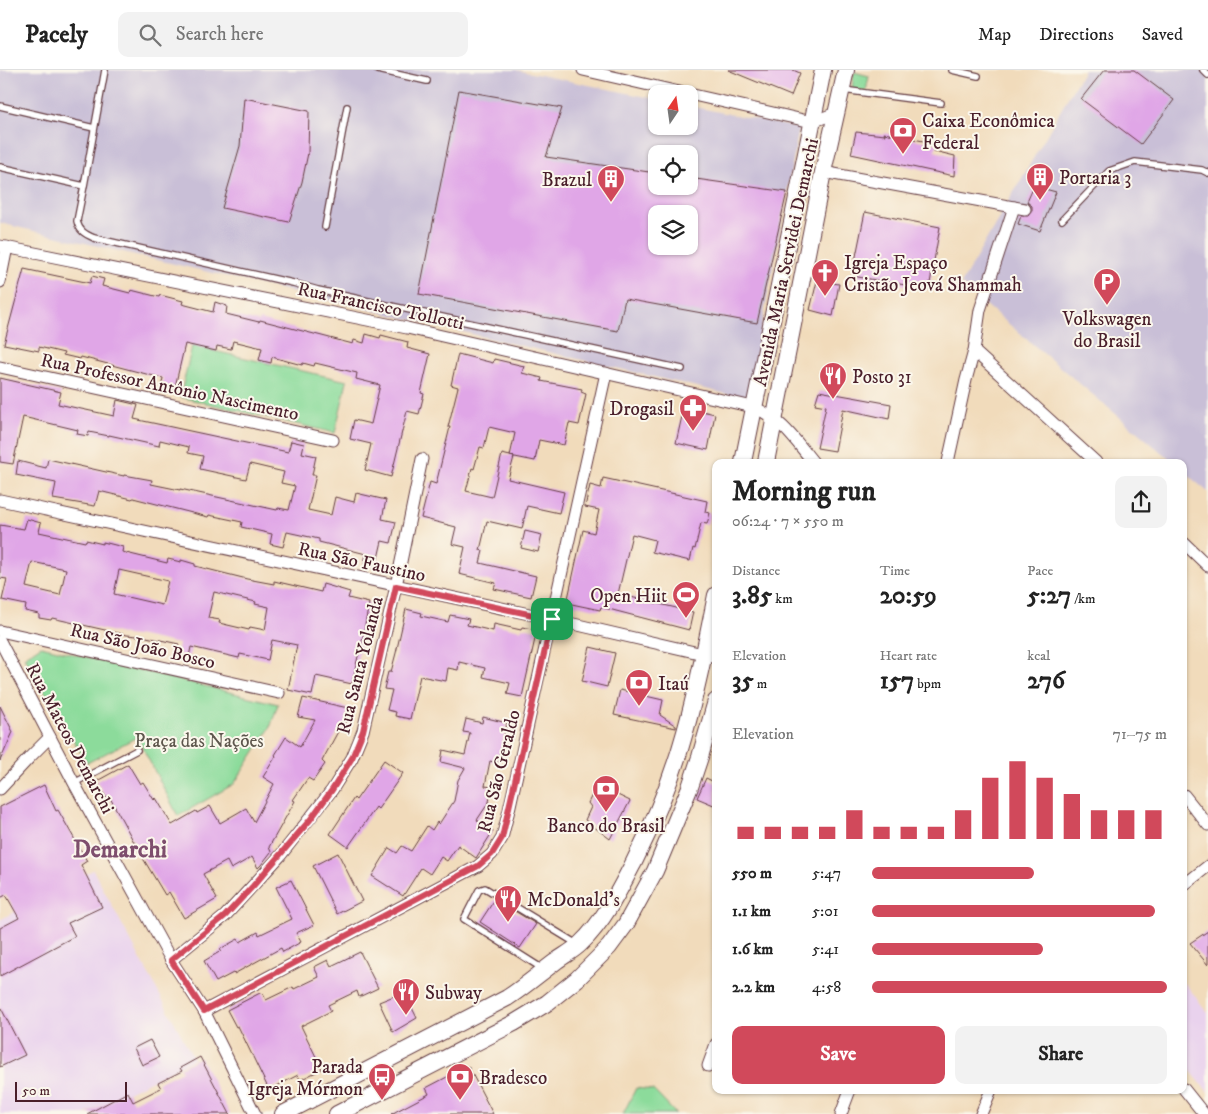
<!DOCTYPE html>
<meta charset="utf-8">
<style>
:root{--surface:#fff;--page:#f2f2f2;--text:#222;--muted:#767676;--line:#e0e0e0;--accent:#d1495b}
body{margin:0;font-family:"IM FELL DW Pica",serif;background:var(--page);color:var(--text);height:100vh;display:flex;flex-direction:column;font-size:19px;white-space:nowrap}
*{box-sizing:border-box;margin:0}
p{font-size:16px;color:var(--muted)}
.icon{flex:none;width:28px;height:28px;fill:none;stroke:currentColor;stroke-width:2;stroke-linecap:round;stroke-linejoin:round}
.map{position:relative;flex:1;overflow:hidden}
.drawer{position:absolute;left:712px;top:389px;width:475px;height:635px;display:flex;flex-direction:column;background:var(--surface);border-radius:10px;box-shadow:0 1px 4px #0004}
.drawer>*{flex:none}
.needle{width:32px;rotate:13deg}
.buttons{position:absolute;left:648px;top:15px;display:grid;gap:10px}
.buttons a{display:grid;place-items:center;width:50px;height:50px;border-radius:10px;background:var(--surface);box-shadow:0 1px 4px #0004;font-size:25px}
.scale{position:absolute;left:15px;bottom:12px;width:112px;box-sizing:border-box;padding-left:5px;border:2px solid #4a1f2b;border-top:0;font-size:14px;line-height:18px;white-space:nowrap;color:#4a1f2b;-webkit-text-stroke:4px #fbf7ec;paint-order:stroke}
.pin{position:absolute;display:grid;place-items:center;width:42px;height:42px;color:#fff;margin:-21px;border-radius:10px;box-shadow:0 2px 8px #0006}
.round{display:grid;place-items:center;flex:none;width:52px;height:52px;border-radius:10px;background:var(--page)}
.headline{display:flex;align-items:center;justify-content:space-between;height:85px;padding:0 20px}
h1{font-size:28px;font-weight:800;line-height:38px}
.metrics{display:grid;grid-template-columns:repeat(3,1fr);gap:8px;height:85px;padding:5px 20px}
.metrics div{display:grid;align-content:center}
.metrics b{font-size:25px;font-weight:800}
.metrics small{font-size:14px;font-weight:400}
.metrics p{font-size:14px}
.chart{height:140px;padding:10px 20px}
.chart p{display:flex;justify-content:space-between}
.chart svg{width:100%;height:90px;margin-top:5px;stroke:var(--accent);stroke-width:6}
.button{display:flex;gap:10px;margin-top:auto;padding:10px 20px}
.button a{flex:1;height:58px;border-radius:10px;background:var(--accent);color:#fff;font-size:20px;font-weight:800;line-height:58px;text-align:center}
.button a+a{background:var(--page);color:var(--text)}
ul{padding:0 20px;list-style:none;font-size:16px}
li{display:grid;grid-template-columns:80px 60px 1fr;align-items:center;height:38px}
li i{height:12px;border-radius:6px;background:var(--accent)}
header{display:flex;align-items:center;gap:30px;box-sizing:border-box;height:70px;padding:0 25px;background:var(--surface);border-bottom:1px solid var(--line)}
header strong{font-size:24px}
nav{display:flex;gap:28px;margin-inline-start:auto;font-size:18px}
.search{width:350px;height:45px;background:var(--page);display:flex;align-items:center;gap:12px;box-sizing:border-box;padding:0 18px;border-radius:10px;color:var(--muted);font-size:19px}
.map>svg:first-child{display:block}
.built{fill:#e9d2ed}
.industrial{fill:#c9bfd7;fill-rule:evenodd}
.green{fill:#8cdb9b;stroke:#6b7d63}
.building{fill:#e0a6e7;fill-rule:evenodd}
.lines{fill:none;stroke-linecap:round;stroke-linejoin:round}
.service-casing{stroke:#633b41;stroke-width:8}
.minor-casing{stroke:#633b41;stroke-width:13}
.secondary-casing{stroke:#633b41;stroke-width:18}
.service{stroke:#fff;stroke-width:5.5}
.minor{stroke:#fff;stroke-width:11}
.secondary{stroke:#fff;stroke-width:16}
.route-casing{stroke:#fff;stroke-width:10}
.route{stroke:#d1495b;stroke-width:6}
.labels{text-anchor:middle;stroke-width:4;stroke-linejoin:round;paint-order:stroke}
.poi-label{font-size:19px;fill:#4a1f2b;stroke:#fbf7ec;text-anchor:start}
.street-label{font-size:19px;fill:#4a1f2b;stroke:#fbf7ec}
.park-label{font-size:19px;fill:#5e574d;stroke:#fbf7ec}
.district-label{font-size:24px;font-weight:bold;fill:#7e4e6d;stroke:#fbf7ec}
</style>
<header>
<strong>Pacely</strong>
<div class="search"><svg class="icon" aria-label="search" viewBox="0 0 24 24"><circle cx="10" cy="10" r="6"/><path d="M15 15l6 6"/></svg>Search here</div>
<nav><a>Map</a><a>Directions</a><a>Saved</a></nav>
</header>
<div class="map">
<svg width="1208" height="1044" viewBox="0 0 1208 1044">
<rect width="100%" height="100%" fill="#fbf7ec"/>
<filter id="ink" filterUnits="userSpaceOnUse"><feTurbulence type="fractalNoise" baseFrequency=".02" numOctaves="2"/><feDisplacementMap in="SourceGraphic" scale="10" xChannelSelector="R" yChannelSelector="G"/><feConvolveMatrix kernelMatrix="1 2 1 2 8 2 1 2 1" color-interpolation-filters="sRGB"/></filter>
<filter id="wash" filterUnits="userSpaceOnUse"><feTurbulence type="fractalNoise" baseFrequency=".0096" numOctaves="4" result="noise"/><feDisplacementMap in="SourceGraphic" scale="20" xChannelSelector="R" yChannelSelector="G"/><feGaussianBlur stdDeviation="1.12" result="paint"/><feColorMatrix in="noise" values="0 0 0 0 0 0 0 0 0 0 0 0 0 0 0 0 0 1.4 0 .05"/><feComposite in="paint" operator="in"/></filter>
<g filter="url(#wash)">
<rect width="100%" height="100%" fill="#f1dbbb"/>
<g class="built">
<polygon points="93,800 194,989 85,1044 0,1044 0,850"/>
<polygon points="1184,912 1208,943 1208,1022 1184,993"/>
</g>
<g class="industrial">
<path d="M0,0H516L656,29V56H689V36L799,58L748,329L0,153ZM656,84H689V116H656ZM656,144H689V176H656Z"/>
<polygon points="1084,0 1208,0 1208,422 1184,402 1184,392 1173,392 961,214"/>
</g>
<g class="green">
<polygon points="854,2 869,6 866,21 852,19"/>
<polygon points="192,276 347,311 335,363 180,327"/>
<polygon points="41,576 278,634 270,658 234,714 178,746 137,667 87,693 24,587"/>
<polygon points="636,1018 653,1020 676,1044 623,1044"/>
</g>
<g id="blocks">
<g class="building">
<polygon points="728,0 793,0 800,3 791,26"/>
<polygon points="1104,0 1134,0 1174,30 1141,74 1081,29"/>
<path d="M459,20L562,38L546,87L656,103V116H689V108L787,122L757,253L625,229L618,261L419,224ZM656,144H689V176H656Z"/>
<polygon points="244,28 309,41 308,83 302,112 289,152 222,138 240,76"/>
<polygon points="856,62 885,65 884,63 938,74 934,81 955,86 954,106 851,84"/>
<polygon points="1034,116 1056,122 1040,161 1018,154 1021,146 1028,146 1032,141 1032,136 1027,132"/>
<polygon points="865,142 940,157 929,219 852,206"/>
<polygon points="24,199 90,213 92,206 104,209 102,216 130,223 131,220 159,227 160,225 183,231 182,234 213,242 215,232 227,236 226,244 259,252 260,250 353,274 354,270 364,273 366,264 380,268 381,265 408,272 407,278 430,284 421,323 424,324 419,344 407,341 391,407 365,400 371,374 350,369 354,350 371,354 380,315 356,309 357,303 315,293 314,296 303,293 302,295 272,287 271,293 259,290 262,278 233,271 231,279 217,276 216,281 185,274 174,321 161,318 163,308 150,305 81,287 80,289 63,285 64,283 39,277 39,281 4,274"/>
<polygon points="817,211 839,214 833,246 810,240"/>
<polygon points="458,284 493,293 494,289 524,296 522,303 542,308 541,311 582,319 581,322 586,324 579,355 569,353 564,375 539,370 535,391 510,386 515,363 489,357 484,378 480,377 474,399 472,398 466,421 492,427 502,384 514,387 508,409 564,422 559,443 527,436 522,459 487,451 480,480 483,481 480,493 536,506 531,527 494,519 496,513 459,504 465,477 452,474 456,457 421,448 430,412 436,414 450,357 448,357 458,317 451,315"/>
<polygon points="0,308 61,322 58,334 114,346 117,330 138,335 134,349 288,382 291,371 304,374 302,383 316,386 312,405 316,405 308,440 331,445 335,427 354,432 356,423 386,430 382,449 396,452 391,473 382,471 376,497 364,494 366,484 319,472 319,469 287,462 283,477 270,474 272,464 241,457 242,452 209,445 208,447 133,428 132,429 99,421 95,436 53,429 56,413 16,405 18,391 46,398 48,389 124,406 124,405 152,410 151,414 180,420 180,419 277,440 278,438 289,440 295,416 281,413 284,402 250,394 246,409 200,399 203,386 188,383 189,377 160,370 159,376 109,365 109,366 89,362 88,366 77,364 78,360 23,347 13,394 0,392"/>
<polygon points="819,321 891,334 889,349 843,339 835,381 817,378 826,336 815,334"/>
<polygon points="684,337 715,344 708,380 676,373"/>
<polygon points="603,408 707,431 705,442 710,443 707,454 701,453 695,479 693,478 690,491 652,482 655,470 632,464 618,524 693,542 689,560 601,537 600,540 567,533 583,460 594,463 599,440 585,437 590,415 601,418"/>
<path d="M27,449L41,453L39,462L85,472L86,470L103,474V472L123,477L122,482L167,493L168,489L181,492V490L195,494V496L247,509L274,514V511L321,522L323,514L350,522L348,528L369,533L361,577H360L352,614L316,606L312,625L288,620L297,575L272,570L268,590L240,584L239,588L191,577L189,587L177,584L179,574L137,565V566L127,565L52,548L51,550L39,548V544L25,541L26,535L2,530L7,509L0,508V455L24,459ZM32,492L66,499L60,525L26,517ZM119,500L168,511L162,535L114,524ZM214,522L256,532L255,534L269,537L265,560L250,557L249,560L219,553L220,550L208,548Z"/>
<polygon points="525,461 542,465 538,482 521,478"/>
<polygon points="406,539 422,543 421,546 448,552 450,545 469,549 467,555 493,561 494,554 521,560 522,557 537,560 522,627 507,624 510,613 483,607 485,598 459,592 458,600 448,598 446,611 420,606 410,649 395,646 396,642 387,640 392,620 384,619 388,602 391,602 396,583"/>
<polygon points="590,577 615,583 607,617 582,611"/>
<polygon points="620,620 663,630 660,645 676,656 676,658 614,645"/>
<polygon points="303,628 348,638 344,657 341,656 322,691 325,694 313,711 308,708 293,730 295,731 269,777 271,782 261,795 258,798 252,787 231,799 227,791 203,804 217,829 184,848 169,822 165,825 141,785 109,726 106,728 97,711 128,694 140,714 143,712 154,730 156,728 172,755 196,741 197,743 210,736 220,753 246,738 254,752 274,714 263,707 276,686 275,685 286,667 300,677 315,650 298,647"/>
<polygon points="0,636 13,662 0,691"/>
<polygon points="483,647 507,653 498,693 490,691 485,716 492,717 489,732 477,750 493,761 476,788 458,775 447,791 441,787 430,804 421,798 403,826 372,806 389,778 397,783 402,776 411,781 427,756 432,760 437,752 439,754 454,731 458,710 465,698 441,692 443,680 465,685 470,663 463,662 466,649 482,653"/>
<polygon points="384,690 403,703 378,739 376,737 348,777 330,764 354,728 356,730"/>
<polygon points="706,708 716,713 716,736 697,728"/>
<polygon points="44,715 56,741 58,740 87,791 81,795 102,837 68,853 75,866 0,906 0,858 19,848 6,825 0,828 0,737"/>
<polygon points="597,715 630,731 610,769 585,750 591,737 588,733"/>
<polygon points="338,783 362,831 337,844 313,796"/>
<polygon points="291,810 314,855 296,863 301,872 283,882 281,878 234,904 233,903 216,912 204,891 221,881 220,879 238,869 240,872 258,862 259,865 292,849 276,817"/>
<polygon points="495,829 536,854 520,878 480,852"/>
<polygon points="1208,861 1208,895 1190,873"/>
<polygon points="360,882 378,918 359,927 357,921 328,935 331,941 301,956 322,999 300,1010 298,1005 269,1020 238,956 236,957 227,940 262,922 266,930 293,917 294,919 319,907 314,897 328,890 331,896"/>
<polygon points="404,922 417,948 393,962 379,932"/>
<polygon points="0,936 25,985 0,997"/>
<polygon points="150,970 159,987 142,995 134,978"/>
<polygon points="200,987 230,1044 87,1044 128,1022 133,1032 161,1018 158,1013 182,1001 180,998"/>
<polygon points="468,996 493,1044 391,1044 429,1024 426,1018"/>
</g>
</g>
</g>
<g filter="url(#ink)">
<use href="#blocks" fill-opacity="0" stroke="#633b41" stroke-width="1"/>
<g class="lines">
<defs>
<g id="service">
<polyline points="378,0 427,11"/>
<polyline points="952,0 978,6"/>
<polyline points="1203,0 1208,5"/>
<polyline points="843,20 941,33"/>
<polyline points="0,36 94,58"/>
<path d="M0,97L84,116L77,151C79,161 85,164 94,168L293,213L318,220L682,299"/>
<polyline points="84,116 105,0"/>
<polyline points="1062,150 1109,101 1135,92 1202,100 1208,103"/>
<polyline points="325,157 347,37"/>
<polyline points="74,713 137,680"/>
<polyline points="543,899 464,849 479,820 485,818 577,874"/>
</g>
<g id="minor">
<polyline points="583,0 688,24"/>
<polyline points="689,24 812,52 836,43"/>
<polyline points="823,102 1025,139"/>
<path d="M0,176L407,258L753,337C782,349 795,370 813,392"/>
<polyline points="0,212 7,177"/>
<polyline points="974,281 1096,392"/>
<polyline points="0,297 333,370"/>
<polyline points="948,392 966,310 974,281 980,240 1014,137"/>
<polyline points="0,430 552,549 716,587"/>
<polyline points="1184,473 1208,496"/>
<polyline points="0,561 279,623"/>
<polyline points="0,571 74,713 171,890 204,941 255,1044"/>
<polyline points="0,719 30,687 50,667"/>
<polyline points="1184,725 1208,755"/>
<polyline points="1184,815 1208,796"/>
<polyline points="171,890 225,846 280,786 332,720 352,688 363,661 396,516 422,389"/>
<polyline points="204,941 478,796 492,784 502,768 509,740 606,303"/>
<polyline points="708,996 716,974"/>
<polyline points="1184,1019 1204,1044"/>
<polyline points="841,1044 850,1020"/>
<polyline points="981,1044 991,1020"/>
</g>
<g id="secondary">
<polyline points="743,392 823,0"/>
<polyline points="766,392 823,102 846,0"/>
<path d="M283,1044L507,928C524,917 539,904 555,892C563,886 573,881 580,874C604,851 619,821 634,792C655,750 673,706 685,662C698,616 707,571 716,525"/>
<polyline points="337,1044 514,953 547,933 577,909 609,877 626,854 655,801 690,717 700,687 716,631"/>
</g>
</defs>
<use href="#service" class="service-casing"/>
<use href="#minor" class="minor-casing"/>
<use href="#secondary" class="secondary-casing"/>
<use href="#service" class="service"/>
<use href="#minor" class="minor"/>
<use href="#secondary" class="secondary"/>
</g>
</g>
<g class="lines" filter="url(#ink)">
<defs>
<polygon id="route" points="396,516 552,549 502,768 492,784 478,796 204,941 171,890 225,846 253,816 310,750 332,720 352,688 363,661"/>
</defs>
<use href="#route" class="route-casing"/>
<use href="#route" class="route"/>
</g>
<defs>
<symbol id="bank-pin" viewBox="-11 -11 22 30"><path d="M0 17L-7.5 6A9.5 9.5 0 1 1 7.5 6Z" fill="#d1495b" stroke="#fbf7ec"/><path d="M-6-4H6V4H-6ZM0-2.3a2.3 2.3 0 1 0 0 4.6a2.3 2.3 0 1 0 0-4.6Z" fill="#fff"/></symbol>
<symbol id="building-pin" viewBox="-11 -11 22 30"><path d="M0 17L-7.5 6A9.5 9.5 0 1 1 7.5 6Z" fill="#d1495b" stroke="#fbf7ec"/><path d="M-4-6H4V6H1V3H-1V6H-4ZM-2.5-4.3h1.7v1.8h-1.7ZM.8-4.3h1.7v1.8H.8ZM-2.5-1h1.7V.8h-1.7ZM.8-1h1.7V.8H.8Z" fill="#fff"/></symbol>
<symbol id="church-pin" viewBox="-11 -11 22 30"><path d="M0 17L-7.5 6A9.5 9.5 0 1 1 7.5 6Z" fill="#d1495b" stroke="#fbf7ec"/><path d="M-1.2-6h2.4v3.5h3.3v2.4h-3.3V6h-2.4V-.1h-3.3v-2.4h3.3Z" fill="#fff"/></symbol>
<symbol id="parking-pin" viewBox="-11 -11 22 30"><path d="M0 17L-7.5 6A9.5 9.5 0 1 1 7.5 6Z" fill="#d1495b" stroke="#fbf7ec"/><path d="M-3.5-5.5H1a3.5 3.5 0 0 1 0 7H-1V5.5H-3.5ZM-1-3.4V-.6H.8a1.4 1.4 0 0 0 0-2.8Z" fill="#fff"/></symbol>
<symbol id="restaurant-pin" viewBox="-11 -11 22 30"><path d="M0 17L-7.5 6A9.5 9.5 0 1 1 7.5 6Z" fill="#d1495b" stroke="#fbf7ec"/><path d="M-5-6h1v4h1v-4h1v4h1v-4h1v5L-1.5 .5V6h-2V.5L-5-1ZM5-6V6H3V1.5H1.5Q1.5-4 5-6Z" fill="#fff"/></symbol>
<symbol id="pharmacy-pin" viewBox="-11 -11 22 30"><path d="M0 17L-7.5 6A9.5 9.5 0 1 1 7.5 6Z" fill="#d1495b" stroke="#fbf7ec"/><path d="M-2-6h4v4h4v4h-4v4h-4v-4h-4v-4h4Z" fill="#fff"/></symbol>
<symbol id="stadium-pin" viewBox="-11 -11 22 30"><path d="M0 17L-7.5 6A9.5 9.5 0 1 1 7.5 6Z" fill="#d1495b" stroke="#fbf7ec"/><path d="M0-5a6.5 5 0 1 0 0 10a6.5 5 0 1 0 0-10ZM-3.5-1.8h7v3.6h-7Z" fill="#fff"/></symbol>
<symbol id="bus-pin" viewBox="-11 -11 22 30"><path d="M0 17L-7.5 6A9.5 9.5 0 1 1 7.5 6Z" fill="#d1495b" stroke="#fbf7ec"/><path d="M-5-6H5V4H4V6H2V4H-2V6H-4V4H-5ZM-3.5-4V0h7V-4ZM-3.5 1.2v1.5H-2V1.2ZM2 1.2v1.5H3.5V1.2Z" fill="#fff"/></symbol>
</defs>
<g fill-rule="evenodd">
<use href="#bank-pin" x="887" y="45" width="32" height="43"/>
<use href="#building-pin" x="1024" y="91" width="32" height="43"/>
<use href="#building-pin" x="595" y="93" width="32" height="43"/>
<use href="#church-pin" x="809" y="187" width="32" height="43"/>
<use href="#parking-pin" x="1091" y="196" width="32" height="43"/>
<use href="#restaurant-pin" x="817" y="290" width="32" height="43"/>
<use href="#pharmacy-pin" x="677" y="322" width="32" height="43"/>
<use href="#stadium-pin" x="670" y="509" width="32" height="43"/>
<use href="#bank-pin" x="623" y="597" width="32" height="43"/>
<use href="#bank-pin" x="590" y="703" width="32" height="43"/>
<use href="#restaurant-pin" x="492" y="813" width="32" height="43"/>
<use href="#restaurant-pin" x="390" y="906" width="32" height="43"/>
<use href="#bus-pin" x="366" y="991" width="32" height="43"/>
<use href="#bank-pin" x="444" y="991" width="32" height="43"/>
</g>
<g class="labels">
<g class="poi-label">
<text x="922" y="57">Caixa Econômica<tspan x="922" dy="22">Federal</tspan></text>
<text x="1059" y="114">Portaria 3</text>
<text x="592" y="116" text-anchor="end">Brazul</text>
<text x="844" y="199">Igreja Espaço<tspan x="844" dy="22">Cristão Jeová Shammah</tspan></text>
<text x="1107" y="255" text-anchor="middle">Volkswagen<tspan x="1107" dy="22">do Brasil</tspan></text>
<text x="852" y="313">Posto 31</text>
<text x="674" y="345" text-anchor="end">Drogasil</text>
<text x="667" y="532" text-anchor="end">Open Hiit</text>
<text x="658" y="620">Itaú</text>
<text x="606" y="762" text-anchor="middle">Banco do Brasil</text>
<text x="527" y="836">McDonald's</text>
<text x="425" y="929">Subway</text>
<text x="363" y="1003" text-anchor="end">Parada<tspan x="363" dy="22">Igreja Mórmon</tspan></text>
<text x="479" y="1014">Bradesco</text>
</g>
<g class="street-label">
<text transform="translate(785 192) rotate(-78)" y="7">Avenida Maria Servidei Demarchi</text>
<text transform="translate(381 235) rotate(12)" y="7">Rua Francisco Tollotti</text>
<text transform="translate(170 316) rotate(12)" y="7">Rua Professor Antônio Nascimento</text>
<text transform="translate(362 491) rotate(12)" y="7">Rua São Faustino</text>
<text transform="translate(143 575) rotate(13)" y="7">Rua São João Bosco</text>
<text transform="translate(359 595) rotate(-76)" y="7">Rua Santa Yolanda</text>
<text transform="translate(71 668) rotate(62)" y="7">Rua Mateos Demarchi</text>
<text transform="translate(498 701) rotate(-76)" y="7">Rua São Geraldo</text>
</g>
<g class="park-label">
<text x="199" y="677">Praça das Nações</text>
</g>
<g class="district-label">
<text x="120" y="787">Demarchi</text>
</g>
</g>
</svg>
<div class="buttons">
<a><svg class="needle" viewBox="-14 -14 28 28"><path d="M0-13l5 13h-10z" fill="#e53935"/><path d="M0 13l5-13h-10z" fill="#767676"/></svg></a>
<a><svg class="icon" aria-label="locate" viewBox="0 0 24 24"><circle cx="12" cy="12" r="6"/><path d="M12 2v4M12 18v4M2 12h4M18 12h4"/></svg></a>
<a><svg class="icon" aria-label="layers" viewBox="0 0 24 24"><path d="M12 4l9 5-9 5-9-5zM3 14l9 5 9-5"/></svg></a>
</div>
<div class="scale">50 m</div>
<div class="pin" style="left:552px;top:549px;background:#1e9e55"><svg class="icon" aria-label="arrive" viewBox="0 0 24 24"><path d="M6 21V4h12l-3 4 3 4H6"/></svg></div>
<section class="drawer">
<div class="headline"><div><h1>Morning run</h1><p>06:24 · 7 × 550 m</p></div><a class="round"><svg class="icon" aria-label="share" viewBox="0 0 24 24"><path d="M12 15V3M7 8l5-5 5 5M5 13v7h14v-7"/></svg></a></div>
<div class="metrics">
<div><p>Distance</p><b>3.85<small> km</small></b></div>
<div><p>Time</p><b>20:59</b></div>
<div><p>Pace</p><b>5:27<small> /km</small></b></div>
</div>
<div class="metrics">
<div><p>Elevation</p><b>35<small> m</small></b></div>
<div><p>Heart rate</p><b>157<small> bpm</small></b></div>
<div><p>kcal</p><b>276</b></div>
</div>
<div class="chart"><p><span>Elevation</span>71–75 m</p>
<svg viewBox="0 0 160 44" preserveAspectRatio="none"><path d="M5 44V38M15 44V38M25 44V38M35 44V38M45 44V30M55 44V38M65 44V38M75 44V38M85 44V30M95 44V14M105 44V6M115 44V14M125 44V22M135 44V30M145 44V30M155 44V30"/></svg>
</div>
<ul>
<li><b>550 m</b>5:47<i style="width:55%"></i></li>
<li><b>1.1 km</b>5:01<i style="width:96%"></i></li>
<li><b>1.6 km</b>5:41<i style="width:58%"></i></li>
<li><b>2.2 km</b>4:58<i style="width:100%"></i></li>
</ul>
<div class="button"><a>Save</a><a>Share</a></div>
</section>
</div>
